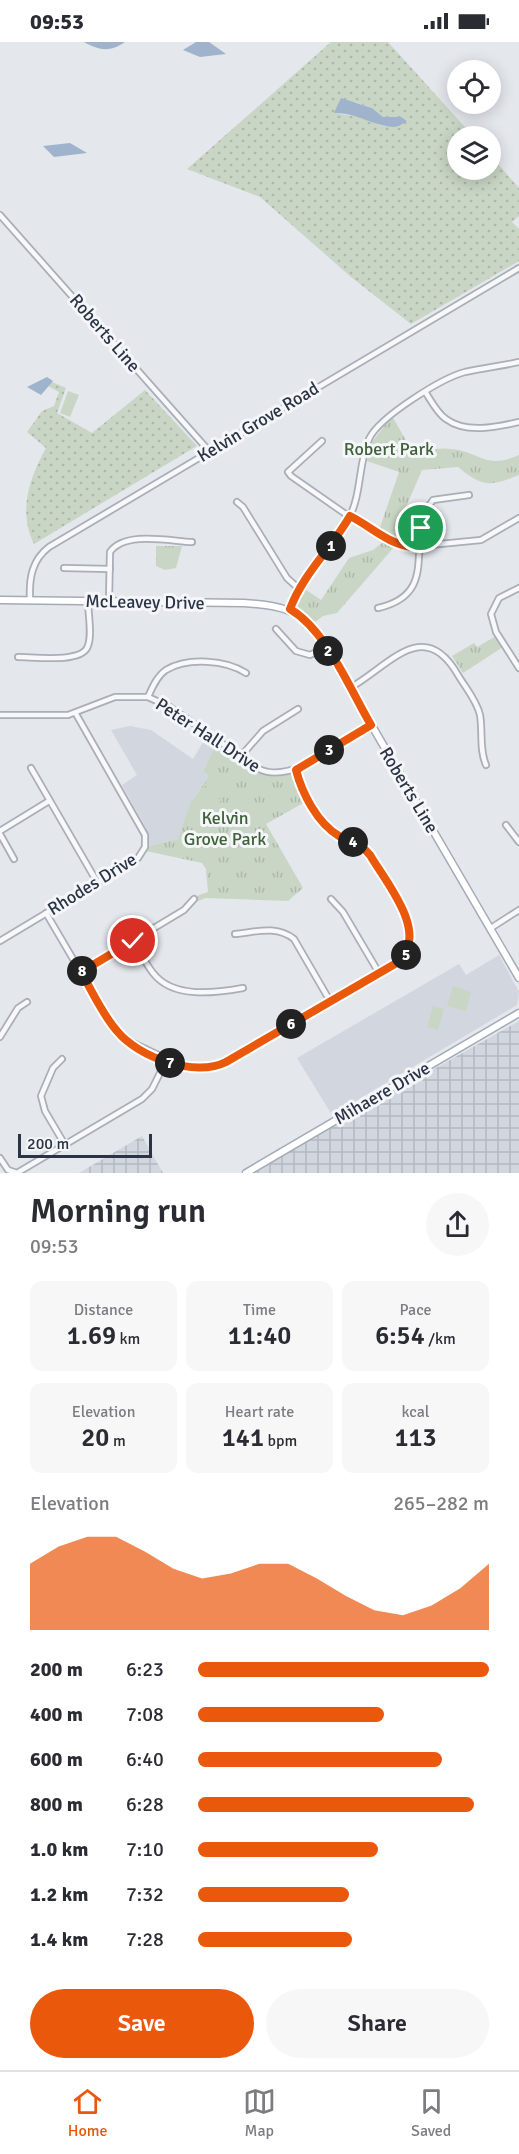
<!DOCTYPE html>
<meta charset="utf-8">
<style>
:root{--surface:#fff;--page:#f7f7f7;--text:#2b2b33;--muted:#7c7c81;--line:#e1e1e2;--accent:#ea580c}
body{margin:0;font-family:Signika,sans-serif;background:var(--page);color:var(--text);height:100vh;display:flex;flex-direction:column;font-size:22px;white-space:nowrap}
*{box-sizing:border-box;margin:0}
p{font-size:20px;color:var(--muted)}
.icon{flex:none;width:33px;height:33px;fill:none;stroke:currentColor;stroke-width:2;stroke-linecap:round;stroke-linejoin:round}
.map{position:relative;height:1131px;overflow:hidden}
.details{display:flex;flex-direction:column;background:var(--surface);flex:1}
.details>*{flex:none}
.controls{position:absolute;left:447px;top:18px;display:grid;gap:12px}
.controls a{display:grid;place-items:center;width:54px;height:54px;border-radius:50%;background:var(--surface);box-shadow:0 3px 15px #0003;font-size:30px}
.scale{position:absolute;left:18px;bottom:15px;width:134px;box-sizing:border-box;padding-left:6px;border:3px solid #2b3445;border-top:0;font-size:16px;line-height:21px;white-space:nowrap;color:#2b3445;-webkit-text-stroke:4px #f4f6f9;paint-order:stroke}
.pin{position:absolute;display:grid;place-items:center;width:51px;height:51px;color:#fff;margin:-26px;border:3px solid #fff;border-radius:50%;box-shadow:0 2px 6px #0007}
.km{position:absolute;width:30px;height:30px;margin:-15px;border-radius:50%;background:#222;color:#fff;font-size:16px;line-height:30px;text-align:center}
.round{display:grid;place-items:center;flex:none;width:63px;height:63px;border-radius:32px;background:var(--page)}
.head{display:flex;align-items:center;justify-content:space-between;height:102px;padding:0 30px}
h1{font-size:33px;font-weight:600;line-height:45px}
.figures{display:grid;grid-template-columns:repeat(3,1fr);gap:9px;height:102px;padding:6px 30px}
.figures div{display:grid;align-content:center;border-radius:12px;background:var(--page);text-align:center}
.figures b{font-size:26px;font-weight:600}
.figures small{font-size:16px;font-weight:400}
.figures p{font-size:16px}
.chart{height:168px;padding:12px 30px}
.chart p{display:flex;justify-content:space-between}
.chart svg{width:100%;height:108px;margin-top:6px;fill:var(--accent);opacity:.7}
.cta{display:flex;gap:12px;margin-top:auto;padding:12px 30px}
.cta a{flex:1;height:69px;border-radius:36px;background:var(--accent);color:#fff;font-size:24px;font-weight:600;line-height:69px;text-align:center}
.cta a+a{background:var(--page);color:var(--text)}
ul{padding:0 30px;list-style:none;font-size:20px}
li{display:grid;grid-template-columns:96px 72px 1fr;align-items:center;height:45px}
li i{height:15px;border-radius:8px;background:var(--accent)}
.status{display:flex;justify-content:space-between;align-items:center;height:42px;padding:0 30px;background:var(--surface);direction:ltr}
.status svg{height:16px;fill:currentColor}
.tabs{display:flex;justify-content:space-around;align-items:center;height:84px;border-top:2px solid var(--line);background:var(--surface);font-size:16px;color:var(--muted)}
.tabs a{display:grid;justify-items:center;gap:3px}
.tabs .selected{color:var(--accent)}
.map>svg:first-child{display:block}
.built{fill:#d2d6de}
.industrial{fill:url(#industrial-grid)}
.grass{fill:url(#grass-dots);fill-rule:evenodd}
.park{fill:url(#park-tufts)}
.pitch{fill:#c9d6c5}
.water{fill:#9fb4cc}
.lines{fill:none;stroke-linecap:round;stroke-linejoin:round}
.minor-casing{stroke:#a9aeb7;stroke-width:8}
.major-casing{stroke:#a3abb8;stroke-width:9}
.minor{stroke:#f7f8fa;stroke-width:4.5}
.major{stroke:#fff;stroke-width:6}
.route-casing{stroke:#fff;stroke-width:12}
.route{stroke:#ea580c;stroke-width:8}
.labels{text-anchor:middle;stroke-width:6;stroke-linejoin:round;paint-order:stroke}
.street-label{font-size:18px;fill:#2b3445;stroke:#f4f6f9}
.park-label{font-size:18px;fill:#3f6138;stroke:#f4f6f9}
</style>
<div class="status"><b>09:53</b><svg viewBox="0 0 49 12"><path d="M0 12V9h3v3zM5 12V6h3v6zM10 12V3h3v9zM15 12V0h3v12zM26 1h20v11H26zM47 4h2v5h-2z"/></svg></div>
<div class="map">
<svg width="519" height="1131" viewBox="0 0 519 1131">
<defs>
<pattern id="industrial-grid" width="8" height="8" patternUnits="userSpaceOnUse" patternTransform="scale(1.5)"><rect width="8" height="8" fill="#d2d6de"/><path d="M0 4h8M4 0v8" fill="none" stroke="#b4b8c0"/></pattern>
<pattern id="grass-dots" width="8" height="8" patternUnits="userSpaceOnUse" patternTransform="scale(1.5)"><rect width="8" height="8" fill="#c9d6c5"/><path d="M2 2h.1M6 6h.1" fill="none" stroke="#adb8ab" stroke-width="1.8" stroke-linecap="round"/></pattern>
<pattern id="park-tufts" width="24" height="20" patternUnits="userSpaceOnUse" patternTransform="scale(1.5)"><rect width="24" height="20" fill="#c9d6c5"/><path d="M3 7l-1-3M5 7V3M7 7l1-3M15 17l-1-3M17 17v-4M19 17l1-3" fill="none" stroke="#adb8ab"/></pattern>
</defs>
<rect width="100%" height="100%" fill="#e4e7ec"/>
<g class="built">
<polygon points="130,684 151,688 193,717 205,697 215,704 203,729 209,734 195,754 178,797 149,804 146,786 122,743 137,733 111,688"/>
<polygon points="499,913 519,950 517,963 332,1073 297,1016 459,922 466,933"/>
</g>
<g class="industrial">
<polygon points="519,979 519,1131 254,1131 314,1095"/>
<polygon points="142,1094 163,1131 79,1131"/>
</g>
<g class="grass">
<path d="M331,0H388L473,94H458V128H490L491,114L519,146V174L512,180L519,187V219L411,282L351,235L260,155L187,127ZM355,60L372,66L383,75L407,78L394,85L379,83L367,76L334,71Z"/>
<path d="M52,340L66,346L57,371L92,391L145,348L197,404L34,502C18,469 29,437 46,406L27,390L42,369L54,364L59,350L48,344Z"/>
</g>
<g class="park">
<path d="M392,374L414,412C426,409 438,405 451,407C482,410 484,428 519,413V433C490,445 482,445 458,425L422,428L397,486L395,504L337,571L323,574L314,581L296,565L302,545L321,558L349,516L373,508L387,497L378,491L399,430L367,419L372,400Z"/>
<polygon points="156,504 182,504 176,526 165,528 156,524"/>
<polygon points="498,593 504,602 500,607 463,631 452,614 474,601 477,605"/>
<path d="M215,704C241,715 262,744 292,731L305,760L266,782L303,846L288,859L206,856L195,860L194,855L208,850L206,827L202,821L146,809L149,804L178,797L190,762L209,734L203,729Z"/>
</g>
<g class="pitch">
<polygon points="68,349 79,353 70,375 60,371"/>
<polygon points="210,734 229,747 223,756 204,743"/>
<polygon points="202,745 221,758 215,767 196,753"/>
<polygon points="453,944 462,947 461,950 463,947 471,950 466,969 447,964"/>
<polygon points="433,964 444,967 438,988 427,985"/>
</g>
<g class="water">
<path d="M84,0H125C110,10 100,9 84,0Z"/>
<polygon points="196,0 209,0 226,12 200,15 183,8"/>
<path d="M341,56L372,66L383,75H401L407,79C403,81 399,85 394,85C373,84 358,71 334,71Z"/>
<polygon points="70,101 87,111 54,115 43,104"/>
<polygon points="47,335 53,339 41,353 27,345"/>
</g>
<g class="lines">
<defs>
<g id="minor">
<polyline points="0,173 209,409"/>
<path d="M426,351C431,359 438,372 446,377C466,392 497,385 519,380"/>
<polyline points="322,399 288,430 291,434 344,471 396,501 409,505 481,498 519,476"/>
<polyline points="237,460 243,465 287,536 298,546"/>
<polyline points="64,526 110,527"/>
<polyline points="519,546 499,556 491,572 496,590 519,626"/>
<path d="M30,557C29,536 32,518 49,505L519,226"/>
<path d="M109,559L110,510C125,489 169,499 192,500"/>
<path d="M378,566C444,551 402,495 433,458L469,453"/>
<path d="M290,567C303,532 331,509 349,476C362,451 358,422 369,397C379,375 442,336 465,330C483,326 501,324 519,320"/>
<polyline points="276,587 296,609 310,613 326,605"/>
<path d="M18,615C34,615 79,621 87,606C93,595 88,572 88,559"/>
<path d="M350,646C390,623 424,574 458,633C465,645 477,659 480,673C483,690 479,707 486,723"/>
<path d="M148,655C152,646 157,634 166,628C188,615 226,618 246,631"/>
<path d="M0,673H68L115,655H148L170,665L259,727C292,743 342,700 371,683"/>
<polyline points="241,714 263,689 298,667"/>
<polyline points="31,726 97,840"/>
<polyline points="506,783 519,800"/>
<polyline points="0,789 49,759"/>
<polyline points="0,792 14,817"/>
<polyline points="331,857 343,870 379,931"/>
<path d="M46,871L110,980L125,997L188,1027L212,1026L234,1016L400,919C428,888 387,842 370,813C361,802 351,801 339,794C317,782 302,751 296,728"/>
<polyline points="491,886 519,868"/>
<path d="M235,892C256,890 276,883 294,897L330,959"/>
<polyline points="0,899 138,816 145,805 145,793 76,672"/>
<path d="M133,899C140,909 145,921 153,931C173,957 215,951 243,946"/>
<polyline points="81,930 184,868 194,857"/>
<polyline points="0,995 18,966 27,960"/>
<polyline points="62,1017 53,1026 41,1054 45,1069 65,1103"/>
<polyline points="0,1116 8,1128 17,1131 142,1057 152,1047 166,1019"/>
</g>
<g id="major">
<path d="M0,558L244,561C276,563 299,566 319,593L519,936"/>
<polyline points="246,1131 519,971"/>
</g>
</defs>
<use href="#minor" class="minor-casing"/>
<use href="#major" class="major-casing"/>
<use href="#minor" class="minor"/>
<use href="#major" class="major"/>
</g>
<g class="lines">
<defs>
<path id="route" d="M133,899L81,930C92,949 102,972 117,989C138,1015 195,1036 226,1020L400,919C428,889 387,842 370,813C361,801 351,801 339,794C317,781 302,751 296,728L371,683C349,646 327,589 290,567C303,532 331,507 350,474C374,486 393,507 421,505V486"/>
</defs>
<use href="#route" class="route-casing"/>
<use href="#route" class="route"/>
</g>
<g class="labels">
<g class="street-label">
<text transform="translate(105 291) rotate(49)" y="6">Roberts Line</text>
<text transform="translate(258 380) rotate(-31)" y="6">Kelvin Grove Road</text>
<text transform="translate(145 560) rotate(1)" y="6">McLeavey Drive</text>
<text transform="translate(208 693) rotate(33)" y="6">Peter Hall Drive</text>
<text transform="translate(409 748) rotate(59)" y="6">Roberts Line</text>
<text transform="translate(92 842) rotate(-32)" y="6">Rhodes Drive</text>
<text transform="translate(382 1051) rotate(-30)" y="6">Mihaere Drive</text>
</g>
<g class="park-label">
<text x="389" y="413">Robert Park</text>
<text x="225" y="782">Kelvin<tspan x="225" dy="21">Grove Park</tspan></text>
</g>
</g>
</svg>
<div class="controls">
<a><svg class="icon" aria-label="locate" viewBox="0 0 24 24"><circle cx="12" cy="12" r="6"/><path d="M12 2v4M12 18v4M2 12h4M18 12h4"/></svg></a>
<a><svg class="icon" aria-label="layers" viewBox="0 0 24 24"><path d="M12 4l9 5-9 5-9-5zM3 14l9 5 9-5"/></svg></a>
</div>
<div class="scale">200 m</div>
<div class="pin" style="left:421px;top:486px;background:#1e9e55"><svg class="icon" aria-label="arrive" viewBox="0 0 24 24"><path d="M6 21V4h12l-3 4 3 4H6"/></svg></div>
<div class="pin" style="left:133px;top:899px;background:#d93025"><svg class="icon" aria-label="check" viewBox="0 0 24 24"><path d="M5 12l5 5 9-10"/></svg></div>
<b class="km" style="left:331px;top:504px">1</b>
<b class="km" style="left:328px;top:609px">2</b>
<b class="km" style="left:329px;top:708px">3</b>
<b class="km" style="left:353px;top:800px">4</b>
<b class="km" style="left:406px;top:913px">5</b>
<b class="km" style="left:291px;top:982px">6</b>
<b class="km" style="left:170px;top:1021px">7</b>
<b class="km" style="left:82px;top:929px">8</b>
</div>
<section class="details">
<div class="head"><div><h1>Morning run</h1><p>09:53</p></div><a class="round"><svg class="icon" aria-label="share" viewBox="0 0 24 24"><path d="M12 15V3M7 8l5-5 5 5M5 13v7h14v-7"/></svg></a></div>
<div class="figures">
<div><p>Distance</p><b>1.69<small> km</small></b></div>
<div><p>Time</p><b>11:40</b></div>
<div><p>Pace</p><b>6:54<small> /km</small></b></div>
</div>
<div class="figures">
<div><p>Elevation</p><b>20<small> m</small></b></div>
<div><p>Heart rate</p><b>141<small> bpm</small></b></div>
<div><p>kcal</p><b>113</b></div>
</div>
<div class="chart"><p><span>Elevation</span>265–282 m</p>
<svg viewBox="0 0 160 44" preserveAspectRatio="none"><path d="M0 44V17L10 10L20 6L30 6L40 12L50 19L60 23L70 21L80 17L90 17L100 23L110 30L120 36L130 38L140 34L150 27L160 17V44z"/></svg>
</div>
<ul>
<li><b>200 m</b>6:23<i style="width:100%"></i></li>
<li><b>400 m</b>7:08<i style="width:64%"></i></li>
<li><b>600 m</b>6:40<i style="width:84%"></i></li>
<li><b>800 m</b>6:28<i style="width:95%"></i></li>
<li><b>1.0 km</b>7:10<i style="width:62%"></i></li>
<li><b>1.2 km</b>7:32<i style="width:52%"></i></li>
<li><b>1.4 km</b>7:28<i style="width:53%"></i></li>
</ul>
<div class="cta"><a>Save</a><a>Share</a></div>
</section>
<nav class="tabs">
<a class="selected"><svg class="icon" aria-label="home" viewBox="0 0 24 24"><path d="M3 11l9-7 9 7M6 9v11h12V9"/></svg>Home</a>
<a><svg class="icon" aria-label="map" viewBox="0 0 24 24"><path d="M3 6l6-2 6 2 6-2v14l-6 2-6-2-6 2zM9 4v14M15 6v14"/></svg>Map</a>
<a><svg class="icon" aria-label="saved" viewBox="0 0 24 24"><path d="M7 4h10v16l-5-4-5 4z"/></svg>Saved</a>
</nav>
